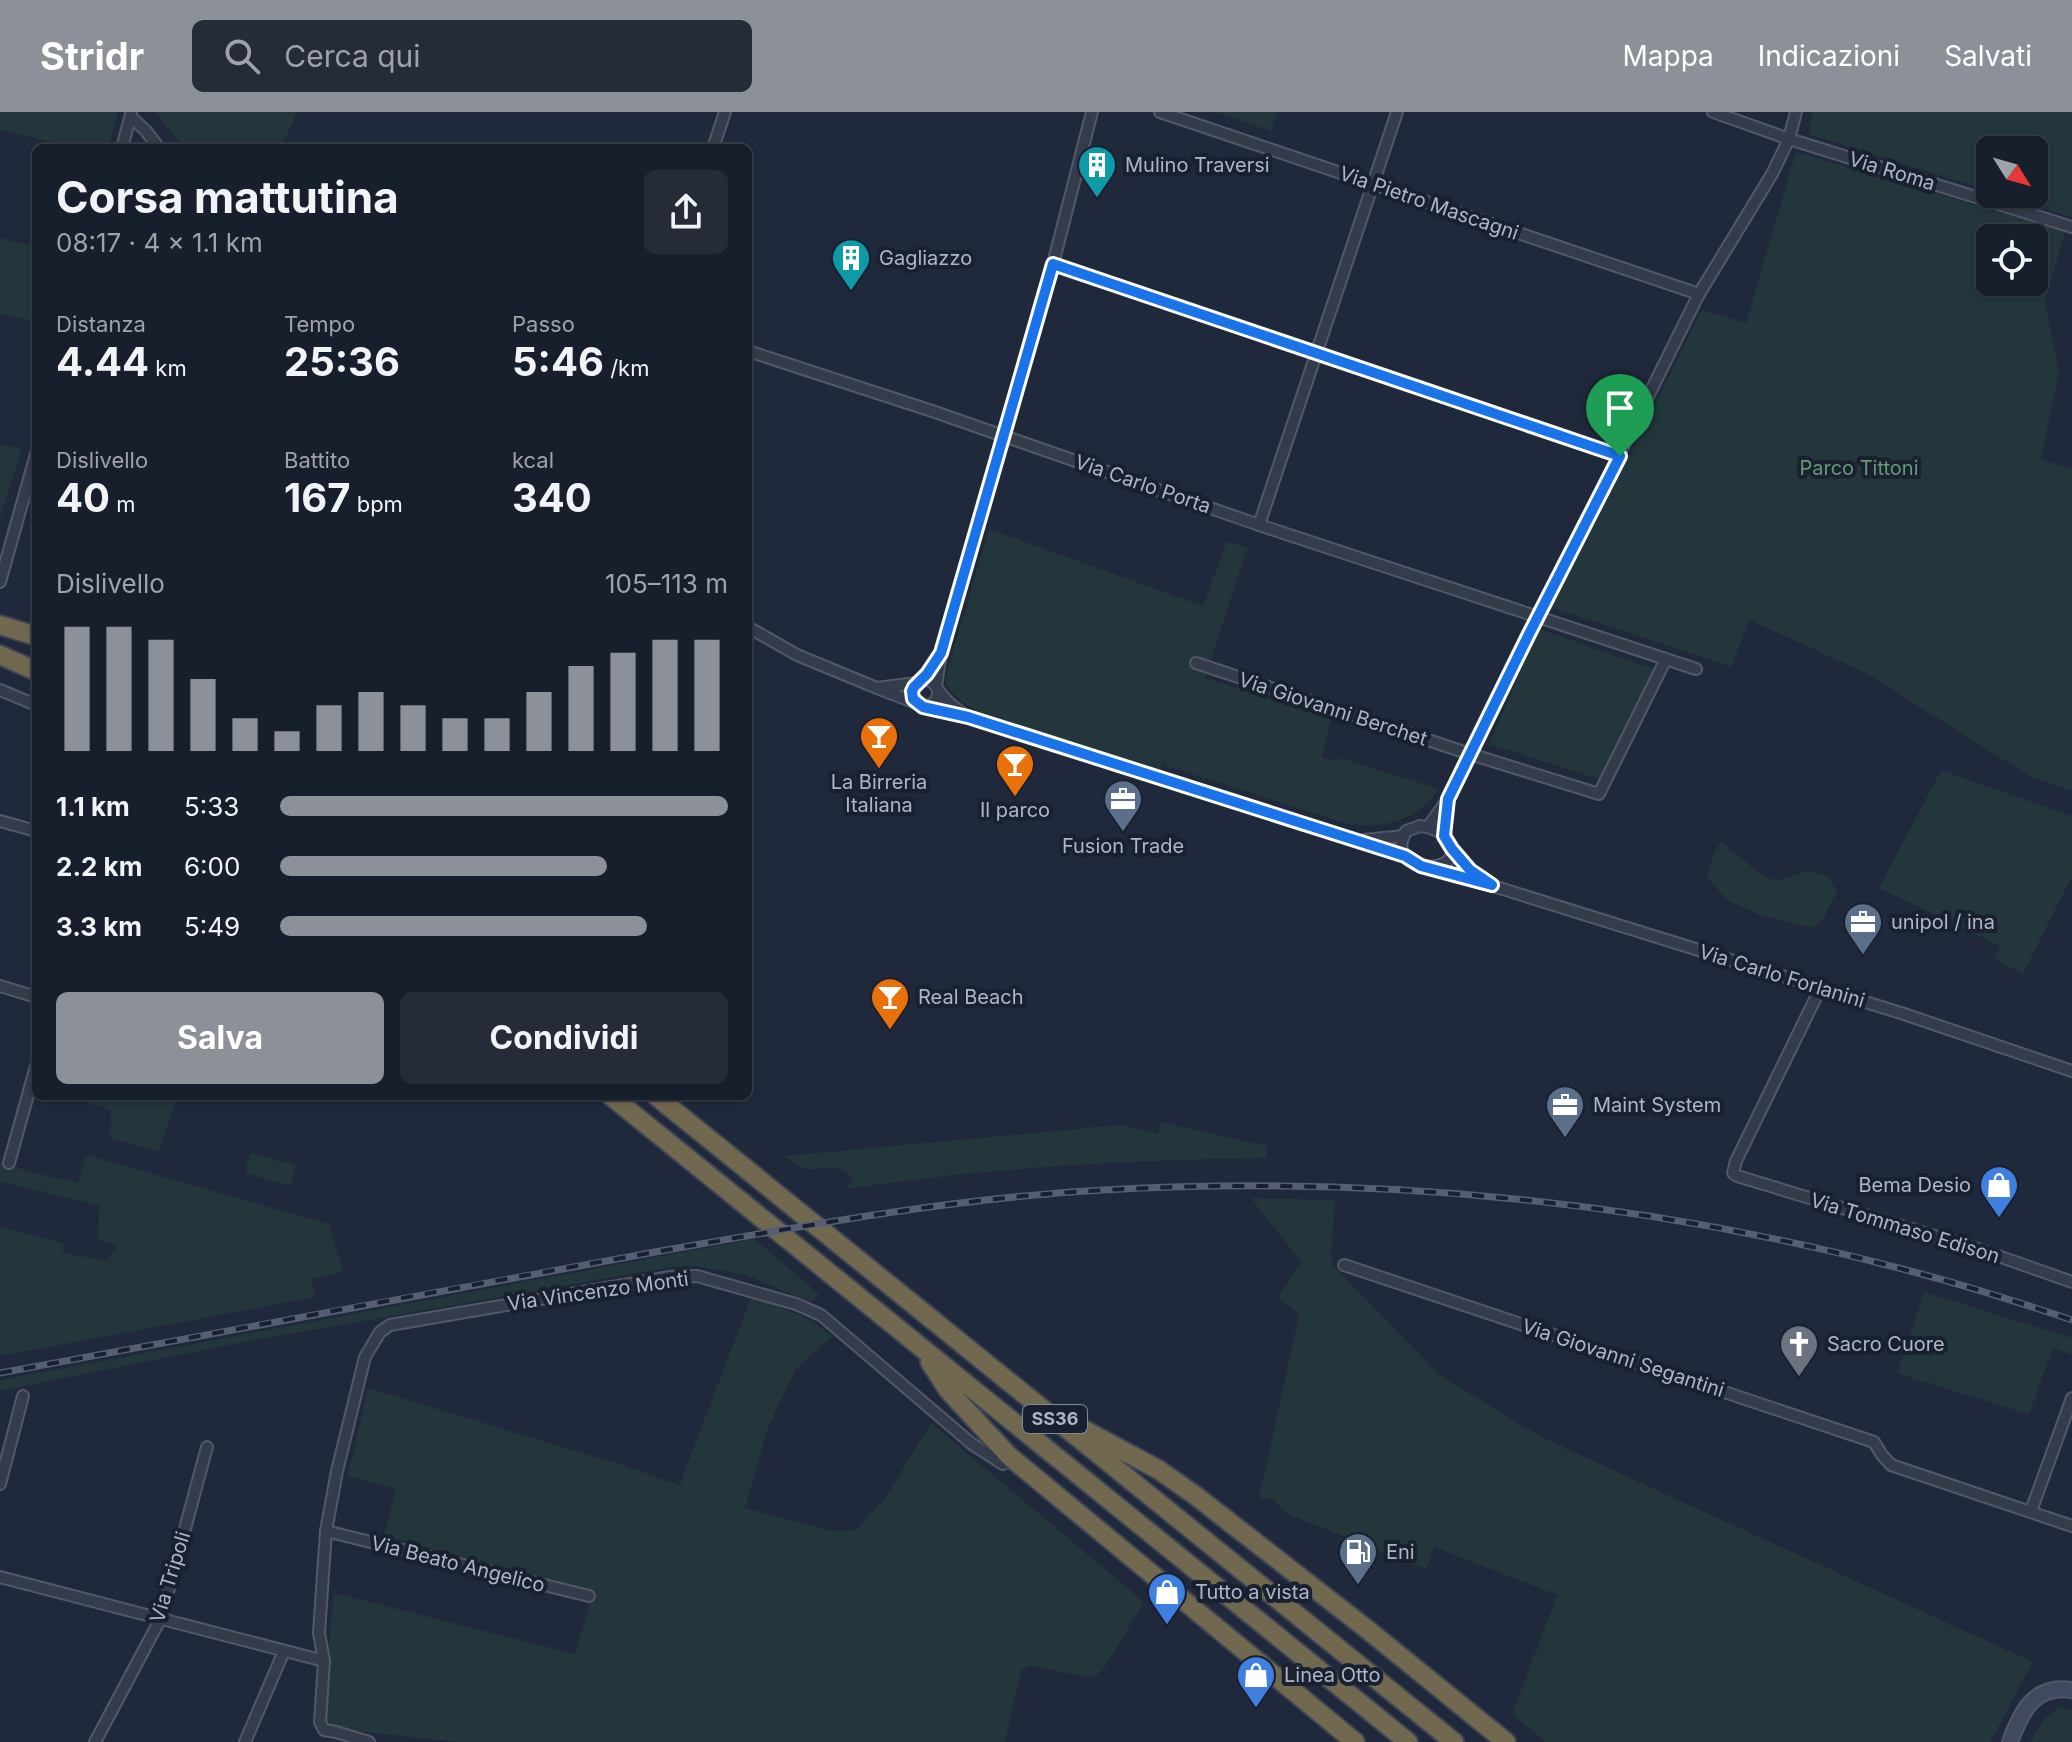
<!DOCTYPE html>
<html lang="it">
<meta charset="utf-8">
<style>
:root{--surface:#181f2c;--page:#252c38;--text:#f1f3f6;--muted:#9fa2a9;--line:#363d48;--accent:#8c9099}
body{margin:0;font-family:Inter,sans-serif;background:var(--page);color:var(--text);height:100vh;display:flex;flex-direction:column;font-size:30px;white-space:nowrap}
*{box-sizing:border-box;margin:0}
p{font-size:26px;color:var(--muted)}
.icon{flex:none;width:44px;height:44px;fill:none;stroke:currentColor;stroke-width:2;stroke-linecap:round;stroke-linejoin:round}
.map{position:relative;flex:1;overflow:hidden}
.panel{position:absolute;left:32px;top:32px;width:720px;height:956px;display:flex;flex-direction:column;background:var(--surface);border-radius:12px;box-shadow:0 2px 6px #0004,0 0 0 2px var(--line)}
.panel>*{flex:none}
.needle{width:52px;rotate:127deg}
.buttons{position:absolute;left:1976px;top:24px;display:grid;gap:16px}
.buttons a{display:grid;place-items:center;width:72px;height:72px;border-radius:12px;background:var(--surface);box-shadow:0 2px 6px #0004,0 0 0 2px var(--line);font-size:40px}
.pin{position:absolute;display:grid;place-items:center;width:68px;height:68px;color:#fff;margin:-82px -34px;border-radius:50% 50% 50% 0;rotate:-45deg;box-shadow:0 0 8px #0007}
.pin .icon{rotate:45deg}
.round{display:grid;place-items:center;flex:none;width:84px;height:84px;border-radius:12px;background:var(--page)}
.head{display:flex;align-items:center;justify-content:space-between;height:136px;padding:0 24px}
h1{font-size:44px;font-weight:700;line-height:60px}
.figures{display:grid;grid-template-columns:repeat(3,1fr);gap:12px;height:136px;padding:8px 24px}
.figures div{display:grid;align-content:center}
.figures b{font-size:40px;font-weight:700}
.figures small{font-size:22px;font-weight:400}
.figures p{font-size:22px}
.chart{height:224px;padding:16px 24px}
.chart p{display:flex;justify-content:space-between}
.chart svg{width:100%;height:144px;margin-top:8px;stroke:var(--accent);stroke-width:6}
.cta{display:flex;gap:16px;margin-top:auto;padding:16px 24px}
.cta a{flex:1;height:92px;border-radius:12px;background:var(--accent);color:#fff;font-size:32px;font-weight:700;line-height:92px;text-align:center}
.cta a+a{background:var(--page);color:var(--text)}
ul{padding:0 24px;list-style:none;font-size:26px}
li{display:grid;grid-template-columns:128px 96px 1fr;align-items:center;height:60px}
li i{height:20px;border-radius:10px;background:var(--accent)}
header{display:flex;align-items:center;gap:48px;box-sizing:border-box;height:112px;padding:0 40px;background:var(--accent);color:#fff}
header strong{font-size:38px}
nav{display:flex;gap:44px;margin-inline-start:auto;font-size:28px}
.search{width:560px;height:72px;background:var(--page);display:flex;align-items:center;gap:20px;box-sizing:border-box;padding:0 28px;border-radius:12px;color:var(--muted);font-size:30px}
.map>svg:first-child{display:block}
.green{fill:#22363c;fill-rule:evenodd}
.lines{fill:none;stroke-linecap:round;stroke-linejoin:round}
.street-casing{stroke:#515868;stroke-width:14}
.secondary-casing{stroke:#515868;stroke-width:18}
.highway-casing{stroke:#3e4555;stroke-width:22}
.street{stroke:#343b4b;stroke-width:10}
.secondary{stroke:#41495e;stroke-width:14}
.highway{stroke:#716850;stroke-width:18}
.rail-casing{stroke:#555e72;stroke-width:7}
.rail{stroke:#19202f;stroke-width:4;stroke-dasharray:12;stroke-linecap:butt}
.route-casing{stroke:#fff;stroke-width:16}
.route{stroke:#1a73e8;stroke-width:10}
.labels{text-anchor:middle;stroke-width:8;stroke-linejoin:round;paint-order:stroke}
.shield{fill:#19202f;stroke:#818899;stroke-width:2}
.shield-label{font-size:18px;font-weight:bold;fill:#aeb5c7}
.poi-label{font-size:20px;fill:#aeb5c7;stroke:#19202f;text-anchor:start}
.street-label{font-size:20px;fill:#aeb5c7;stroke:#19202f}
.park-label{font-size:20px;fill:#649976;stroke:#19202f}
</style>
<header>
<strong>Stridr</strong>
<div class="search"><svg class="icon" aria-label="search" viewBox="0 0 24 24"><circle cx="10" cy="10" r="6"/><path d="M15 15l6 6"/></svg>Cerca qui</div>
<nav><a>Mappa</a><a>Indicazioni</a><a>Salvati</a></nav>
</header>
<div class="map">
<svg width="2072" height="1630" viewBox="0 0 2072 1630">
<rect width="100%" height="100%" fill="#20293b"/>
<g class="green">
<polygon points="0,0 118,0 108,36 72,36 0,17"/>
<polygon points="156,0 297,0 281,36 185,36 166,14"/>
<polygon points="1215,0 1278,0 1271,19"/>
<polygon points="1812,0 2072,0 2072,105 1998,82 2034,82 2034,38 1990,38 1990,79 1809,22"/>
<path d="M1796,40L2065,120L2045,189L2059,260L2041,347L2072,357V679L2031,665L1864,560L1749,508L1732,555L1551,495L1589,424L1702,198L1746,211ZM2034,126V170H1990V126Z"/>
<polygon points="0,126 36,135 36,210 0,201"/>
<polygon points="0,332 22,337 0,406"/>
<path d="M989,417L1203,494L1227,429L1247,436L1205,566L1331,607L1322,645L1338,650L1340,646L1439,677C1415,710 1382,718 1344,711L1164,653L1169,633L1161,659L978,599C964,591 949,584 945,566Z"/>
<polygon points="1539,517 1657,558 1599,667 1489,632"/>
<polygon points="1941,658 2072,704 2072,764 2023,861 1994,847 2000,834 1879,776"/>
<polygon points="1721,730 1762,763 1776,769 1807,759 1828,764 1837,779 1823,808 1812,816 1758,802 1727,788 1707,765 1714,741"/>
<polygon points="70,984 177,984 159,1040 110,1026 111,998"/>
<path d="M1161,1010L1267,1034V1046C1126,1048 985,1056 846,1077L853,1069C842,1047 826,1059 806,1057C797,1056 791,1049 784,1044L1121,1013L1158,1022Z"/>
<polygon points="250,1041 296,1053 290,1074 245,1061"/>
<polygon points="86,1043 329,1112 343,1160 311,1167 316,1185 0,1244 0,1115 63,1131 64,1141 107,1149 117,1133 98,1127 99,1093 0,1070 0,1049 26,1059 78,1071"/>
<polygon points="1251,1086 1335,1088 1331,1143 1333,1154 1441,1264 1538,1323 1630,1366 2033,1550 1990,1630 1546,1630 1512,1602 1557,1483 1434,1435 1426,1457 1285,1401 1272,1386 1259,1387 1299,1203 1278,1185 1301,1150"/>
<polygon points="754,1127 819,1182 811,1190 746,1163 695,1154 665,1156 233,1232 0,1279 0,1268"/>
<polygon points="1924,1180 2072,1226 2072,1243 2053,1236 2029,1302 1911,1266 1898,1260"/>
<path d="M751,1185C784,1196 804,1201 832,1224L796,1257L768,1315L745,1396L832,1419L856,1418L885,1386L931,1311L1144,1490L1103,1558L1092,1566L1029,1553L1021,1559L1005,1630H461L325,1616L327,1549L334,1481L575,1542L594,1479L384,1424L396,1377L348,1364L368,1276L622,1353L682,1374L680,1372Z"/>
<polygon points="2060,1595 2072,1598 2072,1630 2030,1630 2044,1607"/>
</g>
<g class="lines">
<defs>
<g id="street">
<polyline points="1160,0 1699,182"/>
<polyline points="1713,0 1789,27 2072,115"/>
<polyline points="131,5 146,19 159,36"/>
<polyline points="122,36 131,2"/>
<polyline points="713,36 725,0"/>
<polyline points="1053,152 1620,344"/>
<polyline points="748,239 932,299 1259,413 1696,557"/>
<polyline points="1259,413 1397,0"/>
<polyline points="0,470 36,342"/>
<polyline points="748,515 797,543 877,576"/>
<polyline points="1196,551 1470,642 1599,682 1666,547"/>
<circle cx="925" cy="581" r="13"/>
<polyline points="936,574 941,541 1053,152 1092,0"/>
<polyline points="0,578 36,593"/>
<polyline points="938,578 948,590 963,602"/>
<polyline points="916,591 877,576 916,571"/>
<polyline points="928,595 968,605 1405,744"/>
<polyline points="0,709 36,719"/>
<path d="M1420,714C1431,715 1442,719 1448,729C1472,764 1380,765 1406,719Z"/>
<polyline points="1428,715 1448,687 1699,182 1772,62 1789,27 1796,0"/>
<polyline points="1444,724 1448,689"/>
<polyline points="1364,728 1404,724"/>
<polyline points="1452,737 1470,758 1484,768"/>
<polyline points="1432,755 1904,902 2072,959"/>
<polyline points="0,874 36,885"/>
<polyline points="1820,877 1736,1049 1733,1061 1737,1064 1984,1139 2072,1170"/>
<polyline points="9,1051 36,954"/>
<polyline points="1344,1153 1874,1330 1882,1343 1891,1353 2072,1414"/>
<polyline points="0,1372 23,1284"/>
<polyline points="2031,1399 2072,1286"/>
<polyline points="326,1419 589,1484"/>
<polyline points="0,1465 324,1549"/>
<polyline points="95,1630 161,1506 207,1335"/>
<polyline points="245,1630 284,1539"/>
<polyline points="369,1630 336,1620 324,1618 320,1610 324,1549 319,1521 326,1419 337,1359 365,1245 380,1220 390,1213 670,1165 697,1164 796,1192 821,1203 972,1332 1003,1352"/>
</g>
<path id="secondary" d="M2010,1630C2021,1600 2034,1572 2072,1578"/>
<g id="highway">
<polyline points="0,513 36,524"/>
<polyline points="0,543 36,559"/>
<polyline points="611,984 1408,1630"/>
<polyline points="656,984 1454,1630"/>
<polyline points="930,1250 948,1278 1009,1344 1355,1630"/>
<polyline points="1077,1314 1159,1358 1196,1384 1368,1518 1506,1630"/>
</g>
</defs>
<use href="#street" class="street-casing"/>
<use href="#secondary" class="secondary-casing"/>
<use href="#highway" class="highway-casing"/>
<use href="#street" class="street"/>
<use href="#secondary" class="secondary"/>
<use href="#highway" class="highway"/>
<defs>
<path id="rail" d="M0,1261C218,1221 436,1179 655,1140C804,1114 953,1086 1104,1078C1375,1063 1648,1089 1910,1159C1965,1173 2018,1190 2072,1208"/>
</defs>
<use href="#rail" class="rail-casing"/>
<use href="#rail" class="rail"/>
</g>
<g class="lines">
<defs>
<polygon id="route" points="1053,152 1620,344 1529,522 1448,687 1444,724 1452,737 1470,758 1492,773 1421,754 1405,744 968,605 923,595 913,587 912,579 914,575 927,562 941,541"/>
</defs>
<use href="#route" class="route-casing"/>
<use href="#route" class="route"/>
</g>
<defs>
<symbol id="building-pin" viewBox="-11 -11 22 30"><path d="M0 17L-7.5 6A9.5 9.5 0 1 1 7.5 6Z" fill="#0f9aa8" stroke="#19202f"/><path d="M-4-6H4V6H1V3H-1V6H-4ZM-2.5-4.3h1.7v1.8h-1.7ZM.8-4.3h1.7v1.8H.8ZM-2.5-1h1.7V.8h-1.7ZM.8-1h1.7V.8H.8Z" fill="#fff"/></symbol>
<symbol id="bar-pin" viewBox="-11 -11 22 30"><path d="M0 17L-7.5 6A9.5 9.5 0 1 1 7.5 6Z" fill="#e8710a" stroke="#19202f"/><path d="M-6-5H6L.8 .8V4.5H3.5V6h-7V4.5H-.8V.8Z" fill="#fff"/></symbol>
<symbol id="office-pin" viewBox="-11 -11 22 30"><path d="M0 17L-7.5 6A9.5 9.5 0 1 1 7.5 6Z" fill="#5c6f8a" stroke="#19202f"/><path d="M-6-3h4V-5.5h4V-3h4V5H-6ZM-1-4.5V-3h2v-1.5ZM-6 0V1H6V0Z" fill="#fff"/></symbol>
<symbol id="shop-pin" viewBox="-11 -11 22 30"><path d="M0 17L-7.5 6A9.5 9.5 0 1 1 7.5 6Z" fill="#3f7fe0" stroke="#19202f"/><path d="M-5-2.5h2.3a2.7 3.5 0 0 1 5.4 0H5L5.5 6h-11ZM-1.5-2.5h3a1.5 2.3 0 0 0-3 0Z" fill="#fff"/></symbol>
<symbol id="church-pin" viewBox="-11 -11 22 30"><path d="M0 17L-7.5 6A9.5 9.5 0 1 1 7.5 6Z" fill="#6b7280" stroke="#19202f"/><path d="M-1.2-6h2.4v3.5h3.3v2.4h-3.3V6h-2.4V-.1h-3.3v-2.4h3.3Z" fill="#fff"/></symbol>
<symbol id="fuel-pin" viewBox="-11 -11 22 30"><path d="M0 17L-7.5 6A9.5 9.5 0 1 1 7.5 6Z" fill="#5c6f8a" stroke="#19202f"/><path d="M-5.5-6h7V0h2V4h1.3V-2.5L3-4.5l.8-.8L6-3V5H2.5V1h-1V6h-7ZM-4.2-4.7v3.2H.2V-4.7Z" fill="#fff"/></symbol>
</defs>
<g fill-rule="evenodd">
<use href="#building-pin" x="1075" y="31" width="44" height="60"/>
<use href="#building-pin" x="829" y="124" width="44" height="60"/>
<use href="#bar-pin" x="857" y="602" width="44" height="60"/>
<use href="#bar-pin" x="993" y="630" width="44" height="60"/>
<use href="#office-pin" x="1101" y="665" width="44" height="60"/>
<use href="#office-pin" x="1841" y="788" width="44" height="60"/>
<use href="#bar-pin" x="868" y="863" width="44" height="60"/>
<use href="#office-pin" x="1543" y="971" width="44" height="60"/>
<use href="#shop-pin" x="1977" y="1051" width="44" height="60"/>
<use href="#church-pin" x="1777" y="1210" width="44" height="60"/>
<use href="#fuel-pin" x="1336" y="1418" width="44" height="60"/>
<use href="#shop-pin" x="1145" y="1458" width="44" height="60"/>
<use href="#shop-pin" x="1234" y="1541" width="44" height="60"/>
</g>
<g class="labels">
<rect class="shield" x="1023" y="1293" width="64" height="28" rx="6"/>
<g class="shield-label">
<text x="1055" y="1313">SS36</text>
</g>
<g class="poi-label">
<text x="1125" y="60">Mulino Traversi</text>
<text x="879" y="153">Gagliazzo</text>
<text x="879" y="677" text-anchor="middle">La Birreria<tspan x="879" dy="23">Italiana</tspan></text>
<text x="1015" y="705" text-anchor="middle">Il parco</text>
<text x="1123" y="741" text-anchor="middle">Fusion Trade</text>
<text x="1891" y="817">unipol / ina</text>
<text x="918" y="892">Real Beach</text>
<text x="1593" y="1000">Maint System</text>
<text x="1971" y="1080" text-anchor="end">Bema Desio</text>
<text x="1827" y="1239">Sacro Cuore</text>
<text x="1386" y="1447">Eni</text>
<text x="1195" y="1487">Tutto a vista</text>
<text x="1284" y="1570">Linea Otto</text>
</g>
<g class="street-label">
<text transform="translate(1892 59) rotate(17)" y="7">Via Roma</text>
<text transform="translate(1429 91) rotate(19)" y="7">Via Pietro Mascagni</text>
<text transform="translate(1143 372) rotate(19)" y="7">Via Carlo Porta</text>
<text transform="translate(1333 597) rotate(18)" y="7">Via Giovanni Berchet</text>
<text transform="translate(1782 864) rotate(17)" y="7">Via Carlo Forlanini</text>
<text transform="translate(1905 1116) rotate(17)" y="7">Via Tommaso Edison</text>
<text transform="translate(598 1179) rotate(-8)" y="7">Via Vincenzo Monti</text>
<text transform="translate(1623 1246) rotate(18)" y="7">Via Giovanni Segantini</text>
<text transform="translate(458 1452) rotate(14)" y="7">Via Beato Angelico</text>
<text transform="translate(170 1465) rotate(-73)" y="7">Via Tripoli</text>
</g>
<g class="park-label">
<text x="1859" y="363">Parco Tittoni</text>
</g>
</g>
</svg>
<div class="buttons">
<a><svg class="needle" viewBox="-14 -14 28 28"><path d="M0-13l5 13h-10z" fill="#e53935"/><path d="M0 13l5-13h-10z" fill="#9fa2a9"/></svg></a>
<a><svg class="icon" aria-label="locate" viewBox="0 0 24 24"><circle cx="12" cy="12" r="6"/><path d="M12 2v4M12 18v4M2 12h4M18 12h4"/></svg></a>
</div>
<div class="pin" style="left:1620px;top:344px;background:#1e9e55"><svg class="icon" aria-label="arrive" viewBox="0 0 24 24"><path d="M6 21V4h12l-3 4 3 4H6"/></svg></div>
<section class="panel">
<div class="head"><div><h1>Corsa mattutina</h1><p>08:17 · 4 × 1.1 km</p></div><a class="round"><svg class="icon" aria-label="share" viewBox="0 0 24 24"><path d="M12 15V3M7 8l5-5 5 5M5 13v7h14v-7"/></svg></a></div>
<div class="figures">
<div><p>Distanza</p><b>4.44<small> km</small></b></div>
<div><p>Tempo</p><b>25:36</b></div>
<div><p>Passo</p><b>5:46<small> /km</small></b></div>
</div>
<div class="figures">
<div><p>Dislivello</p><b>40<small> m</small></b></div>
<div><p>Battito</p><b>167<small> bpm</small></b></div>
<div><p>kcal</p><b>340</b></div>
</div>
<div class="chart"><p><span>Dislivello</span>105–113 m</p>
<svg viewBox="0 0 160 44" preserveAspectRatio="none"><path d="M5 44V6M15 44V6M25 44V10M35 44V22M45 44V34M55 44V38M65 44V30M75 44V26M85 44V30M95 44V34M105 44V34M115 44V26M125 44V18M135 44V14M145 44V10M155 44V10"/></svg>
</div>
<ul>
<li><b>1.1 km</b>5:33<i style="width:100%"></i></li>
<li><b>2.2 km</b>6:00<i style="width:73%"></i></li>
<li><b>3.3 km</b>5:49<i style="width:82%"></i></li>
</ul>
<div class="cta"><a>Salva</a><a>Condividi</a></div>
</section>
</div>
